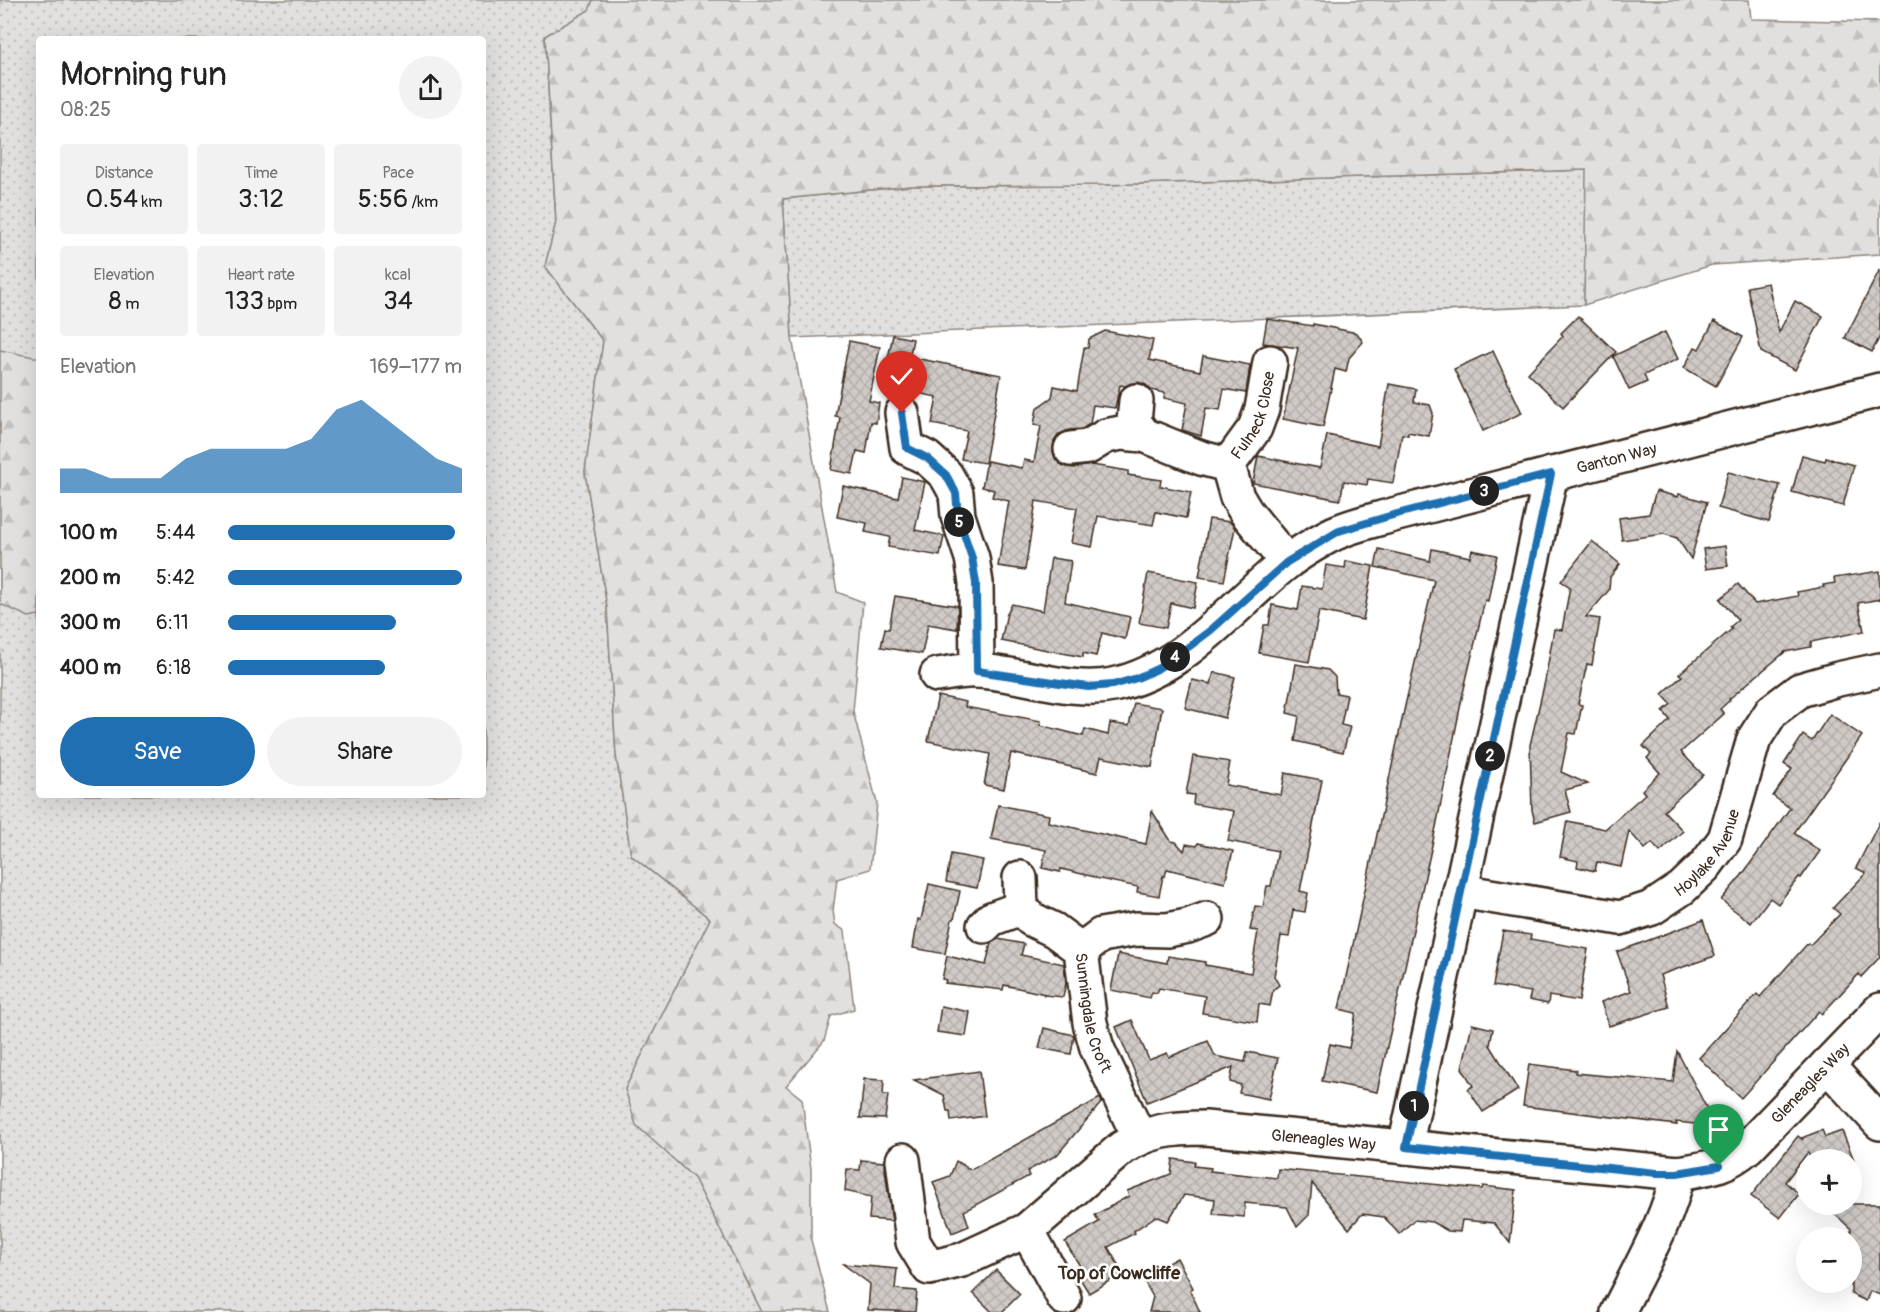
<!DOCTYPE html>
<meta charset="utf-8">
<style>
:root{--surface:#fff;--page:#f2f2f2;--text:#222;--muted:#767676;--accent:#1f6fb2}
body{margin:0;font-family:Pangolin,sans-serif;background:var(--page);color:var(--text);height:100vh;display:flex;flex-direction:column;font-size:22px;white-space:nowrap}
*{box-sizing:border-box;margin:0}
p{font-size:20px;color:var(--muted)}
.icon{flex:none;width:33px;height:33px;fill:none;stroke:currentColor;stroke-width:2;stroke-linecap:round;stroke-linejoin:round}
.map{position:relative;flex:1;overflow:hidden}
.side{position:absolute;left:36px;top:36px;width:450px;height:762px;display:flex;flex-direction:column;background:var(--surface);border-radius:6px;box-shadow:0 6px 24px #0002}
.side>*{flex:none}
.fabs{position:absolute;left:1796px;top:1149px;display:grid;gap:12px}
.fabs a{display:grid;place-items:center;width:66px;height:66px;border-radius:50%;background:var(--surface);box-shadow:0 6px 24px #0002;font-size:30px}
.pin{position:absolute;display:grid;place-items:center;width:51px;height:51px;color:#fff;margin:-62px -26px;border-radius:50% 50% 50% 0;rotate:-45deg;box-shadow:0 0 6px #0007}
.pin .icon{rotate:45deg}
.km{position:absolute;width:30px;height:30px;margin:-15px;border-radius:50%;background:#222;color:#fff;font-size:16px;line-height:30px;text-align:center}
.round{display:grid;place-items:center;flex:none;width:63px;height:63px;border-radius:32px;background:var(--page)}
.headline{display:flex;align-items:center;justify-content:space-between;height:102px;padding:0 24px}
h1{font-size:33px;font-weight:600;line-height:45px}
.stats{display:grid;grid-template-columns:repeat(3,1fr);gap:9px;height:102px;padding:6px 24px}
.stats div{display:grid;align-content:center;border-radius:6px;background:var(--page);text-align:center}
.stats b{font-size:26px;font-weight:600}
.stats small{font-size:16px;font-weight:400}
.stats p{font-size:16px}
.chart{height:168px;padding:12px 24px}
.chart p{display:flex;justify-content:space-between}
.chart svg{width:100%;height:108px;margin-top:6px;fill:var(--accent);opacity:.7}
.action{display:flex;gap:12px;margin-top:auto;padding:12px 24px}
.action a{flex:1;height:69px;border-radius:36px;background:var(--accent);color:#fff;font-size:24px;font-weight:600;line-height:69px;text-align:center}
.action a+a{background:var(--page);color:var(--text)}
ul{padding:0 24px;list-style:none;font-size:20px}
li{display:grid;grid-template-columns:96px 72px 1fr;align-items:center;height:45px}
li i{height:15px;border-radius:8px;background:var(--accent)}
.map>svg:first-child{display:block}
.grass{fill:url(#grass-dots);stroke:#8e857e;stroke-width:1.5;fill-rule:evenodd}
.forest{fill:url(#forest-firs);stroke:#8e857e;stroke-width:1.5}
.building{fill:url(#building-cross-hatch);stroke:#3b2a1e;stroke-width:1.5}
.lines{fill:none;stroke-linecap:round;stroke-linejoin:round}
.minor-casing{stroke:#3b2a1e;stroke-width:38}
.minor{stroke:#fff;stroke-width:33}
.route-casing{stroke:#fff;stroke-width:12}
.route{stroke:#1f6fb2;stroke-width:8}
.labels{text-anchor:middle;stroke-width:5;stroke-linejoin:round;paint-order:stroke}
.street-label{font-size:16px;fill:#3b2a1e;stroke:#fff}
.neighbourhood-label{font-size:18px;font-weight:bold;fill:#3b2a1e;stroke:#fff}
</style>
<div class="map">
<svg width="1880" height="1312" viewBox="0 0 1880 1312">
<defs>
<pattern id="grass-dots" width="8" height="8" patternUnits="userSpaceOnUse" patternTransform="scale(1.5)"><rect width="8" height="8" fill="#e2e0de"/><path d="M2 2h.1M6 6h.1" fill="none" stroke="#c3c0be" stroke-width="1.8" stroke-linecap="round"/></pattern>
<pattern id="forest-firs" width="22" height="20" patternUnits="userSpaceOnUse" patternTransform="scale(1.5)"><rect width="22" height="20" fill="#e2e0de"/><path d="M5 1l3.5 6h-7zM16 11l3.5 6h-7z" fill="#c3c0be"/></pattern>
<pattern id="building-cross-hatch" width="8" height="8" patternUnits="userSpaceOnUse" patternTransform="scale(1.5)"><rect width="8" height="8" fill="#cfcac7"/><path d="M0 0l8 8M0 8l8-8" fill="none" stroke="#b3aeaa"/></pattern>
</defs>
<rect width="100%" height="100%" fill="#fff"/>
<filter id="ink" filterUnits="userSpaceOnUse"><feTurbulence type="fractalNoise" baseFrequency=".0167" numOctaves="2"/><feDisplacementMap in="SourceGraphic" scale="12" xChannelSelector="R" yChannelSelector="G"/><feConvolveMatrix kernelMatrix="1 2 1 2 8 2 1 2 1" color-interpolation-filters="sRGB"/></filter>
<g filter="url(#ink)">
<g class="grass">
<path d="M0,0H606L545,37L556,222L545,266L603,341L585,472L607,607L616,755L631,855L710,919L625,1089L637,1125L694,1178L762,1312H0ZM39,39H483V795H39Z"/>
<polygon points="1587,170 1584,305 792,338 783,199 910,186 1103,185"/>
</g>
<g class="forest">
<polygon points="593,0 1749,0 1751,19 1880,22 1880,254 1712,265 1584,305 1586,170 1103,185 910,186 783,199 792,338 837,592 863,602 853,711 877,803 870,869 837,879 833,911 835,924 845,931 854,1009 831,1016 824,1041 786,1086 802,1099 811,1169 811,1240 830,1312 762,1312 694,1178 636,1125 625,1089 710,919 631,855 616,755 607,607 585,472 603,341 545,266 556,222 545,36 589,10"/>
<polygon points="0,350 39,358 39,615 29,617 0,604"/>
</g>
<g class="building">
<polygon points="1880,269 1880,336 1872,352 1845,338"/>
<polygon points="1768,283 1779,332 1795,301 1823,316 1795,370 1761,352 1747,287"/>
<polygon points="1578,316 1616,352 1563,407 1528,373 1563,336 1561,333"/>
<polygon points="1267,319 1313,326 1313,324 1357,333 1363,342 1349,358 1346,372 1335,369 1323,427 1283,419 1298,348 1263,343"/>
<polygon points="1714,321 1743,337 1716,386 1684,368 1695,347 1699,349"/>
<polygon points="1105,331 1153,340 1149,360 1200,371 1203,356 1250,365 1246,393 1224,389 1220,410 1206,408 1201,436 1182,430 1187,403 1164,398 1165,393 1151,390 1146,385 1138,382 1126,386 1120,385 1115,408 1093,405 1090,424 1082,429 1069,430 1059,434 1054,442 1053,452 1056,460 1064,466 1073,468 1092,465 1128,471 1128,475 1161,480 1160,486 1191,492 1186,518 1156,512 1153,525 1098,516 1092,547 1071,543 1077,508 1036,501 1025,570 998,566 1009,501 992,497 994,490 982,487 987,461 1022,468 1024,460 1034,462 1041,426 1034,425 1037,408 1052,397 1054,386 1077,391 1084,348 1088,348 1089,339"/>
<polygon points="1665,332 1678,359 1644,375 1647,382 1629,390 1613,356"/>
<polygon points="893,335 913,339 908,363 888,358"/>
<polygon points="849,341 880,347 869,401 879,403 876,423 871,422 866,453 857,451 852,474 831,470 840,417 835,416"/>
<polygon points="1493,351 1522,413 1483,431 1454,369"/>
<polygon points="915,358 1001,375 985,463 961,459 967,431 932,424 937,397 908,391"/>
<polygon points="1389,384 1416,389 1414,402 1430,405 1433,413 1429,436 1408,432 1408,435 1402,434 1393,483 1368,479 1367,485 1344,481 1340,500 1253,483 1258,456 1320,468 1327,435 1378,446"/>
<polygon points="1802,455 1825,461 1826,458 1854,465 1843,506 1792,492"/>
<polygon points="1728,472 1780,485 1769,522 1718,508"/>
<polygon points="902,477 925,482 915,530 944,536 940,556 888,547 890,537 865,532 867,523 837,517 843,486 898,498"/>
<polygon points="1656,491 1678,497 1679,494 1707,502 1691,559 1677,538 1664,534 1622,540 1619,518 1649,514"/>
<polygon points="1209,519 1230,522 1235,528 1224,581 1199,577"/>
<polygon points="1592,541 1620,564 1610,577 1609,590 1586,617 1600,619 1592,665 1587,664 1578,704 1582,705 1576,734 1569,733 1561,772 1588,784 1565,790 1571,812 1535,822 1532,810 1530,745 1545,681 1554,629 1562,630 1570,587 1561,581"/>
<polygon points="1725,546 1728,566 1706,569 1703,549"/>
<polygon points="1379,549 1430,561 1432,549 1470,557 1472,550 1497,555 1488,601 1485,600 1463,693 1436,827 1377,1092 1322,1081 1330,1044 1349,1048 1356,1013 1339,1009 1405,706 1434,580 1375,567"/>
<polygon points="1051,558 1071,561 1065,602 1130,617 1125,639 1102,633 1096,656 1083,653 1083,657 1001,641 1007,613 1012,604 1043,611"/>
<polygon points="1346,561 1373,566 1363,620 1319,611 1309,662 1259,653 1264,625 1269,625 1272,605 1298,610 1302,586 1322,589 1326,565 1345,568"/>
<polygon points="1880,571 1880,599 1858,603 1864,631 1811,642 1811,647 1785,652 1729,699 1730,700 1720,709 1724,714 1681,752 1703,775 1664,811 1683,831 1660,852 1652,843 1645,849 1629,831 1621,867 1597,862 1595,871 1577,867 1578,861 1560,857 1567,821 1605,829 1645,794 1642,790 1660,773 1647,758 1651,754 1643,746 1670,720 1663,711 1671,704 1662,694 1682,676 1679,674 1732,629 1730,627 1738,620 1720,599 1738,584 1755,604 1798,596 1797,592 1824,587 1823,585 1835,583 1834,578"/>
<polygon points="1148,573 1198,582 1193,608 1171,603 1166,628 1139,623"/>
<polygon points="895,596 958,606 957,629 928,624 922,654 881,647 885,628 889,629"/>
<polygon points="1296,664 1328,670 1335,677 1336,693 1347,695 1341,725 1350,727 1343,752 1295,741 1299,716 1287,713"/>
<polygon points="1214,672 1235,677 1225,718 1185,708 1192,680 1211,684"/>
<polygon points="938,696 966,702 965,707 1041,721 1040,725 1083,736 1085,729 1108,735 1110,723 1129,726 1134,703 1162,708 1152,767 1101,757 1097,773 1011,753 1004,789 984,785 990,754 928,741"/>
<polygon points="1830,714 1862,736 1794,833 1820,851 1801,878 1799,877 1778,904 1770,898 1751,923 1721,900 1742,875 1790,808 1773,796 1792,769 1784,764 1803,735 1812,741"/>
<polygon points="1193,756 1230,762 1226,785 1281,795 1285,773 1322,780 1300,891 1308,893 1305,912 1293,910 1289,937 1281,936 1274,976 1279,985 1273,990 1270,1006 1259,1004 1257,1022 1202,1013 1205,996 1159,988 1157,993 1152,992 1150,998 1111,990 1118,954 1167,963 1168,956 1205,962 1205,965 1251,973 1258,931 1250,930 1255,906 1263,907 1267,886 1271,886 1278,851 1228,841 1234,811 1193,804 1194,795 1186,794"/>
<polygon points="998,805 1049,815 1048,822 1146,844 1152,811 1171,841 1176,842 1184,851 1186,844 1197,846 1198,843 1233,851 1225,883 1167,869 1165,876 1163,876 1159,896 1137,892 1138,887 1095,878 1095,877 1061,869 1060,872 1042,868 1046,850 991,839"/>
<polygon points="1880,821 1880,957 1861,977 1859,974 1822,1014 1819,1011 1741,1098 1699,1058 1757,994 1760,997 1808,943 1810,945 1840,914 1833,908 1866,873 1856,868"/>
<polygon points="951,854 983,860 977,888 946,882"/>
<polygon points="929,884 960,891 954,919 952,919 945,954 913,948 918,919 921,920"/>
<polygon points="1703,920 1715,956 1660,975 1669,1007 1609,1026 1601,1002 1631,991 1617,952"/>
<polygon points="1503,931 1531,935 1530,939 1588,949 1579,1001 1549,996 1548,1004 1529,1000 1531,992 1493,986"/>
<polygon points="998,939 1024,944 1021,955 1064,964 1066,983 1063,997 1044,995 1045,994 1004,985 1003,990 945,983 946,980 942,979 947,956 986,965 991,943"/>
<polygon points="941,1006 970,1012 966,1036 937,1032"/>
<polygon points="1132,1020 1149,1060 1167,1053 1169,1057 1208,1041 1215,1056 1245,1062 1247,1052 1278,1058 1269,1099 1239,1093 1241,1085 1230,1082 1233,1067 1147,1102 1116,1027"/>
<polygon points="1472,1024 1493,1029 1490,1045 1518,1090 1483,1112 1468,1089 1473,1086 1462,1068"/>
<polygon points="1044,1028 1074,1035 1071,1054 1039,1048"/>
<polygon points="1677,1051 1716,1126 1676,1122 1677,1125 1523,1106 1529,1064 1576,1070 1575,1073 1673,1082"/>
<polygon points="979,1071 985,1116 951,1121 950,1111 947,1111 944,1095 914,1080"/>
<polygon points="864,1079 884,1080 883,1095 888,1095 885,1119 860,1118"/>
<polygon points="1100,1098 1102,1102 1057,1155 1027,1171 1029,1176 964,1211 969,1226 952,1233 933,1182 950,1176 956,1161 971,1170"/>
<polygon points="1822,1130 1825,1137 1842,1131 1854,1160 1811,1160 1808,1152 1785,1182 1799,1194 1780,1218 1751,1196 1798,1136 1803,1140 1802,1138"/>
<polygon points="1173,1159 1195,1162 1194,1166 1211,1168 1210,1171 1277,1178 1278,1169 1482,1189 1483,1186 1516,1190 1510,1243 1494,1223 1462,1220 1460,1232 1448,1231 1432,1222 1414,1220 1399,1234 1384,1217 1362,1214 1349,1229 1312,1183 1309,1215 1297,1227 1287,1207 1245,1203 1244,1217 1213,1214 1215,1199 1184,1195 1168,1221 1156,1216 1134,1231 1135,1233 1108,1247 1123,1273 1089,1293 1074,1269 1080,1266 1065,1242 1099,1222 1095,1215 1129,1196 1127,1191 1171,1174"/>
<polygon points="861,1160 884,1162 892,1221 869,1219 871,1197 845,1191 847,1169 860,1170"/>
<polygon points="1824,1204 1880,1204 1880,1295 1870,1291 1866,1301 1851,1294 1851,1229"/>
<polygon points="1177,1258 1192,1286 1193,1288 1190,1290 1200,1312 1149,1312 1153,1297 1142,1277"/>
<polygon points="843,1264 897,1269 895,1289 917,1291 915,1312 868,1310 870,1284"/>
<polygon points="996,1270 1020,1294 1002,1312 992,1312 973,1293"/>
</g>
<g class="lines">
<defs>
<g id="minor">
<polyline points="1136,401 1134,422 1144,435 1201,458 1228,465 1237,497 1246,512 1287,562"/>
<polyline points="902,413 907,448 927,458 946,475 956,493 958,516 972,558 976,583 977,671"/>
<polyline points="1071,449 1088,447 1106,436 1121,433 1144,435"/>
<path id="s1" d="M1228,465L1255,428L1262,409L1270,362"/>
<path id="s2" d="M937,675C951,673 965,670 978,671C1022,673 1069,694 1113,685C1184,670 1232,606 1286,563C1298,554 1326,536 1340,531C1357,524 1375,520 1393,515L1880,390"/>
<path id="s3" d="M1020,878L1021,908L1031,919L1054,930L1081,950L1090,1023L1097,1048L1139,1137"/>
<path id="s4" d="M1460,891L1620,918L1652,908L1682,888L1705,866L1725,839L1754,739L1772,711L1800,690L1838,679L1880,670"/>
<polyline points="984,926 991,919 1021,908"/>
<polyline points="1081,950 1101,935 1136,929 1167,930 1188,926 1207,919"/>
<polyline points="1827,1065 1880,1123"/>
<polyline points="1405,1147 1551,474"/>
<path id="s5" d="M903,1160L913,1242L929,1268L962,1260L1027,1230L1122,1148C1150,1130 1173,1128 1205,1128L1678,1173C1707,1168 1724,1168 1748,1147L1880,1010"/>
<polyline points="1027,1230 1064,1298"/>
<path d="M1618,1312C1639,1269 1669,1219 1678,1173"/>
</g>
</defs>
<use href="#minor" class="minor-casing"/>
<use href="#minor" class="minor"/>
</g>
</g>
<g class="lines" filter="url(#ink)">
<defs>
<polyline id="route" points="902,413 907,448 927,458 946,475 956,493 958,516 972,558 976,583 977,671 1088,687 1113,685 1137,678 1157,669 1175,657 1211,630 1287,562 1339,531 1393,515 1551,474 1406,1147 1657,1173 1677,1173 1719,1166"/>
</defs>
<use href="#route" class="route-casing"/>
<use href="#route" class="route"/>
</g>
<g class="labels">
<g class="street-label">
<text dy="6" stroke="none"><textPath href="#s1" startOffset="57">Fulneck Close</textPath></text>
<text dy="6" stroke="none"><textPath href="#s2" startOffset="741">Ganton Way</textPath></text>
<text dy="6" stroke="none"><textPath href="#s4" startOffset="276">Hoylake Avenue</textPath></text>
<text dy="6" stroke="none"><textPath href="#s3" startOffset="168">Sunningdale Croft</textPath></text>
<text dy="6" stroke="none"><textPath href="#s5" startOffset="1071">Gleneagles Way</textPath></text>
<text dy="6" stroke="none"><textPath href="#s5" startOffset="550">Gleneagles Way</textPath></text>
</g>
<g class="neighbourhood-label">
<text x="1119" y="1279">Top of Cowcliffe</text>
</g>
</g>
</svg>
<div class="fabs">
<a>+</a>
<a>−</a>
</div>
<div class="pin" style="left:1719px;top:1166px;background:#1e9e55"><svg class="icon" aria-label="arrive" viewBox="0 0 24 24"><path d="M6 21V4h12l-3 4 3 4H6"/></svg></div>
<div class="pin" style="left:902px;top:413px;background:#d93025"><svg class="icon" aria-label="check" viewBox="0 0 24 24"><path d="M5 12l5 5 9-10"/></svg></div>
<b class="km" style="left:1414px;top:1106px">1</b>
<b class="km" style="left:1490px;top:756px">2</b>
<b class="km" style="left:1484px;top:491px">3</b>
<b class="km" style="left:1175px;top:657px">4</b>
<b class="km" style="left:959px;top:522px">5</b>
<section class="side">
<div class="headline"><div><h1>Morning run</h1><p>08:25</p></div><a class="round"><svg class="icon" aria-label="share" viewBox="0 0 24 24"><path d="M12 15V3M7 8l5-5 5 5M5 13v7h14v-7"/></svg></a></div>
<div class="stats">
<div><p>Distance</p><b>0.54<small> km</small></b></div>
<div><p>Time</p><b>3:12</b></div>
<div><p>Pace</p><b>5:56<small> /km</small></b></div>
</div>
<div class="stats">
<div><p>Elevation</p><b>8<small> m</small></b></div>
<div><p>Heart rate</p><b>133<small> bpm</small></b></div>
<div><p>kcal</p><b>34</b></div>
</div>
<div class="chart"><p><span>Elevation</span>169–177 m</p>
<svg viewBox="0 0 160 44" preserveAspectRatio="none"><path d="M0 44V34L10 34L20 38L30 38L40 38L50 30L60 26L70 26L80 26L90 26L100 22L110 10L120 6L130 14L140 22L150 30L160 34V44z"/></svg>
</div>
<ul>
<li><b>100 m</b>5:44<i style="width:97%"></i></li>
<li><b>200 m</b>5:42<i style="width:100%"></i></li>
<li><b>300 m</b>6:11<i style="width:72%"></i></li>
<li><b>400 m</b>6:18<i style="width:67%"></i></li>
</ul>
<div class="action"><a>Save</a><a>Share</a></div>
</section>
</div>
